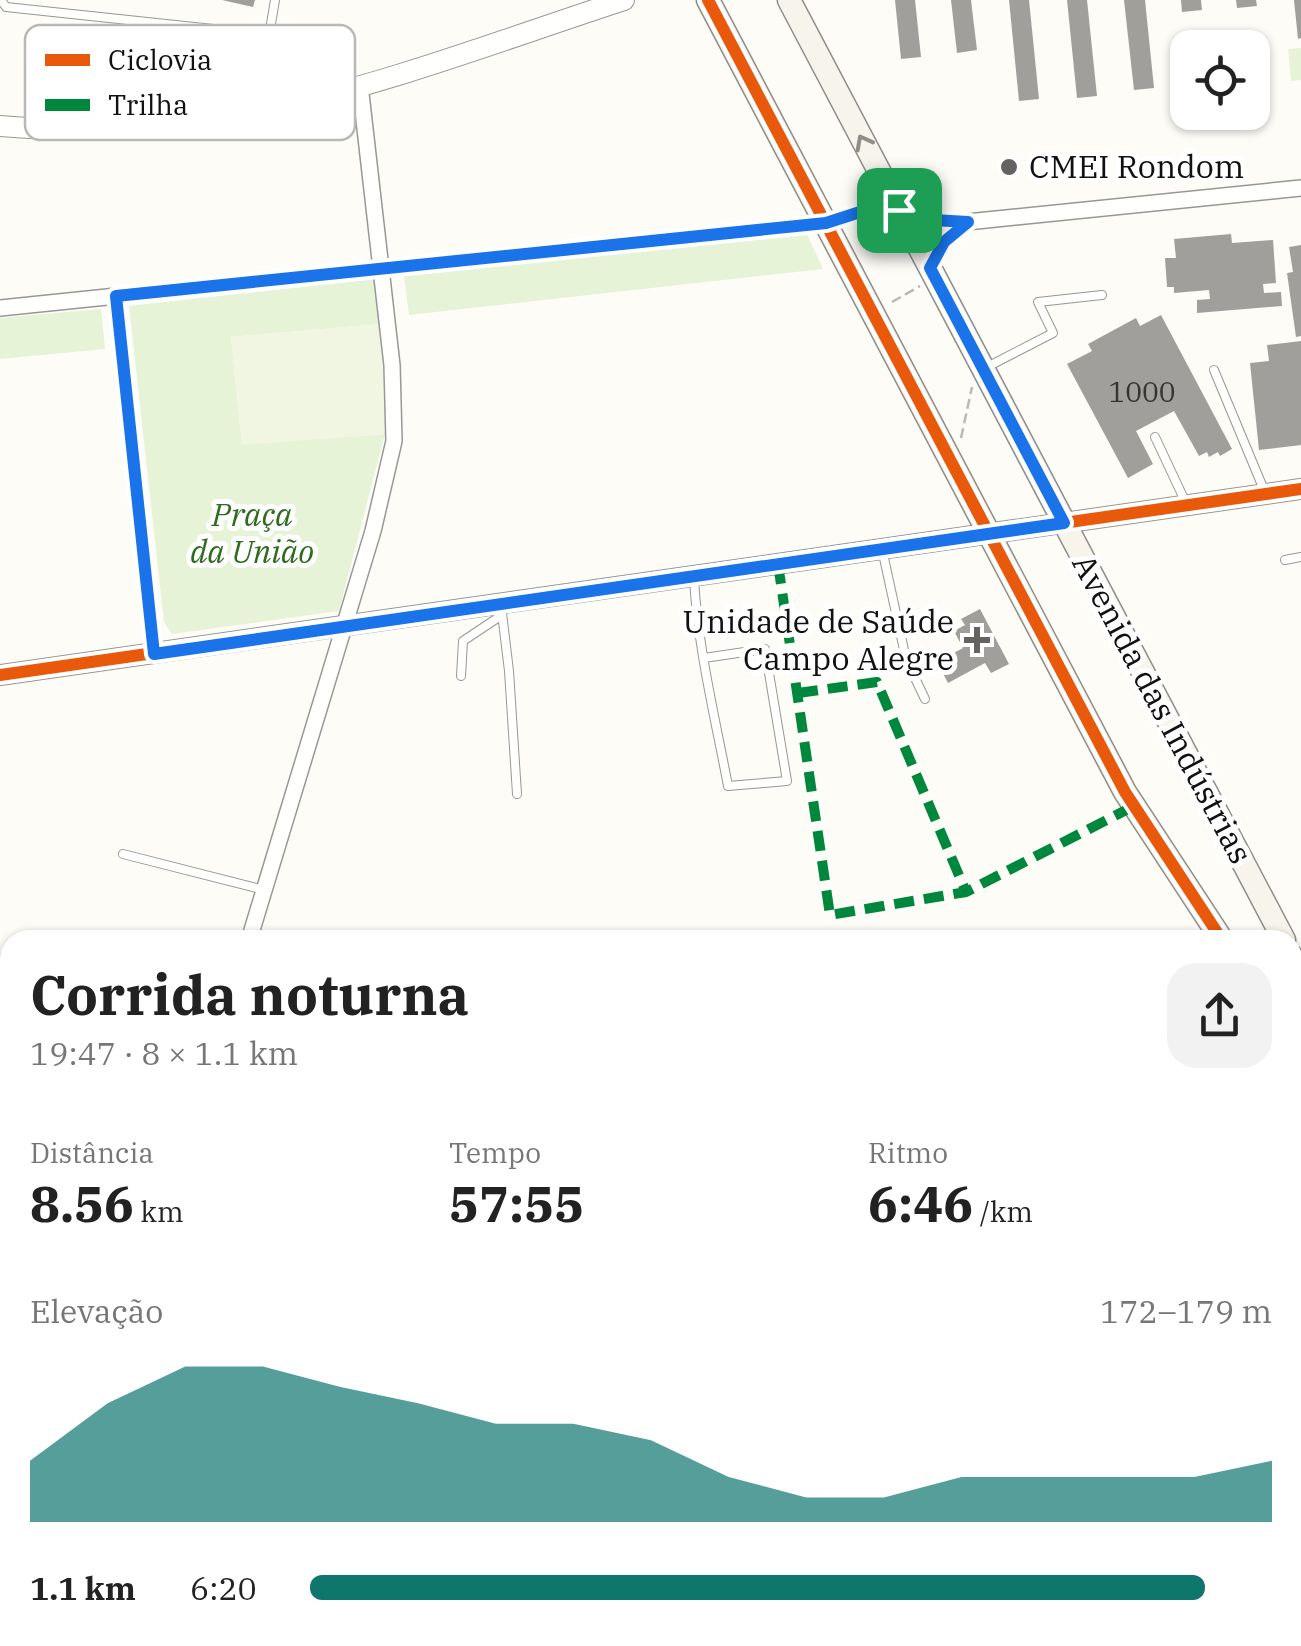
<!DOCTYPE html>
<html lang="pt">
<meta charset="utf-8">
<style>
:root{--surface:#fff;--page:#f2f2f2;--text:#222;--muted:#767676;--accent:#0f766e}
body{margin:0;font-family:"IBM Plex Serif",serif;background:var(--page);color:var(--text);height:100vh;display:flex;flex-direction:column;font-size:38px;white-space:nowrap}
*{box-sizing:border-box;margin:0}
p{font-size:32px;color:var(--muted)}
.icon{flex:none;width:55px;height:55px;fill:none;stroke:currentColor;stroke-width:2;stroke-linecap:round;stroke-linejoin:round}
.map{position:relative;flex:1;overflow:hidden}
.drawer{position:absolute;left:0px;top:930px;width:1302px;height:718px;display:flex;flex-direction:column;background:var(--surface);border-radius:30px 30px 0 0;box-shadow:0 2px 8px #0004}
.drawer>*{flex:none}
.buttons{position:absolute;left:1170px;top:30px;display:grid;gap:20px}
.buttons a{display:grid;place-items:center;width:100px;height:100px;border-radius:20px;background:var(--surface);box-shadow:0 2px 8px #0004;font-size:50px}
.pin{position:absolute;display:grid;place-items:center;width:85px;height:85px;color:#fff;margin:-42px;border-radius:20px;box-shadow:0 5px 15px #0006}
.round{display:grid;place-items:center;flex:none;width:105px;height:105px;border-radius:30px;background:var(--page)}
.head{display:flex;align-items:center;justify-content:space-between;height:170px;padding:0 30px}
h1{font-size:55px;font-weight:800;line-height:75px}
.metrics{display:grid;grid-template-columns:repeat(3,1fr);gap:15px;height:170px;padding:10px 30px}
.metrics div{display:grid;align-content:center}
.metrics b{font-size:50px;font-weight:800}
.metrics small{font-size:28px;font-weight:400}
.metrics p{font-size:28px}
.chart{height:280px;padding:20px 30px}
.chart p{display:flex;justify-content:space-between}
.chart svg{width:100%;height:180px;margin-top:10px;fill:var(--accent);opacity:.7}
ul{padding:0 30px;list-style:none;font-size:32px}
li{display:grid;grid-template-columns:160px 120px 1fr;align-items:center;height:75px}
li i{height:25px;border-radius:12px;background:var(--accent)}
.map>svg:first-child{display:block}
.green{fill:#e7f3d7}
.forest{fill:#d8eac5}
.pitch{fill:#f0f6e1}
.building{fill:#a19f9c}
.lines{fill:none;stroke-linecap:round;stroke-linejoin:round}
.service-casing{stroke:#979795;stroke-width:10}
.minor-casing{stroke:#979795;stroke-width:18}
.tertiary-casing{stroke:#979795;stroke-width:22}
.secondary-casing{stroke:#8e8d8b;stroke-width:25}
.path{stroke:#b9b9b8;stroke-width:2.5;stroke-dasharray:10 5;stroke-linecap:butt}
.service{stroke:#fffffe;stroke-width:8}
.minor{stroke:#fffffe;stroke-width:15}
.tertiary{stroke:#fffffe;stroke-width:20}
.secondary{stroke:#f6f4eb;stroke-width:22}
.quiet{stroke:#00873e;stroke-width:10;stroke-dasharray:20 10;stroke-linecap:butt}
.cycleway-casing{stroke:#fff;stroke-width:19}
.cycleway{stroke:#e8590c;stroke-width:12}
.oneway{stroke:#8f8e89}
.route-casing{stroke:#fff;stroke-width:20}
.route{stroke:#1a73e8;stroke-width:12}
.poi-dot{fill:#646362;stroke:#fff;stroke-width:4}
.labels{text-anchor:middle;stroke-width:10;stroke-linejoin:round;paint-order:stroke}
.number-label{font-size:28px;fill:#353434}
.poi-label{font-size:32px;fill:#111;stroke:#fff;text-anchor:start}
.park-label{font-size:32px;font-style:italic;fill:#2f6b1f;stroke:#fff}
.street-label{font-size:32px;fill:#111;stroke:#fff}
.key{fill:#fff;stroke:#b8b8b8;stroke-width:2.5}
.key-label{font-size:28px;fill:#111}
</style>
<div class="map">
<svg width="1301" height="1646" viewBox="0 0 1301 1646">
<rect width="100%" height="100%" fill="#fdfcf7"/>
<g class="green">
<polygon points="1301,48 1301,80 1291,81 1288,49"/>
<polygon points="807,234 823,269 409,315 404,276"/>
<polygon points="376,279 381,324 231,337 242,444 385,434 339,611 172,634 164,622 129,306"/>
<polygon points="101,309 105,349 0,359 0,318"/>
</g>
<polygon class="forest" points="10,1049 10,1105 0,1107 0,1051"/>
<polygon class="pitch" points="381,324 385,434 242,445 231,337"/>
<g class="building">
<polygon points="222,0 255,0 253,7"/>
<polygon points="895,0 915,0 921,57 901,59"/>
<polygon points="951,0 971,0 977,50 957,53"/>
<polygon points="1009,0 1029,0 1039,99 1019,101"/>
<polygon points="1067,0 1087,0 1097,96 1077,98"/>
<polygon points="1124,0 1145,0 1154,88 1134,90"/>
<polygon points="1181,0 1201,0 1202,10 1182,12"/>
<polygon points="1236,0 1256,0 1257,6 1237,8"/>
<polygon points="1294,0 1301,0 1301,38 1298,39"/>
<polygon points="1255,31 1258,61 1252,61 1252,48 1218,48 1217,35"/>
<polygon points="1231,234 1232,243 1273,240 1276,283 1263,284 1264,293 1281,292 1282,306 1197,313 1197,300 1210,299 1209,290 1174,293 1174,287 1167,287 1165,258 1176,258 1174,239"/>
<polygon points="1301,245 1301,336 1296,337 1287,273 1293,272 1289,247"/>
<polygon points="1161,315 1232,449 1220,456 1218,452 1209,457 1207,452 1199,456 1174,411 1136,431 1153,464 1128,478 1067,364 1092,351 1088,344 1136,318 1140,326"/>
<polygon points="1301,341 1301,445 1259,450 1250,363 1269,361 1267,345"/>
<polygon points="980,609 1009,664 991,673 985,663 948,683 937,662 963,648 954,631 965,625 961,619"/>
</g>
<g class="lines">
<defs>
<g id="service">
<polyline points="1,0 6,7 269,35"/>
<polyline points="263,73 309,63 336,90"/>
<polyline points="257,107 275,0"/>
<polyline points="987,367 1053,333 1038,302 1102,295"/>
<polyline points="1214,370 1264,490"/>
<polyline points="1155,437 1185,501"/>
<polyline points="882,549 906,659 925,699"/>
<polyline points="1285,560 1301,557"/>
<path d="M694,579C698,649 715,717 728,786L787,781L765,649L704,658"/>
<polyline points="501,605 509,671 517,794"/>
<polyline points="461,676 463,641 502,615"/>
<polyline points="123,854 264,890"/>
</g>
<g id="minor">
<polyline points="899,210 933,220 967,222 1301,188"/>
<polyline points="930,269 944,241 967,222"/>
<polyline points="116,296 154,654"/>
<polyline points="0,308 826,223"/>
<polyline points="249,940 373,531 394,441 392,365 360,85"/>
<polyline points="1292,1115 1301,1111"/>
<polyline points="0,1131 10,1129"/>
<polyline points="1292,1311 1301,1307"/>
<polyline points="0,1326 10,1292"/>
<polyline points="1292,1420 1301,1415"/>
<polyline points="0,1427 10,1430"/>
<polyline points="1292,1450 1301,1465"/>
<polyline points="34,1646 37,1638"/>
<polyline points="146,1646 148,1638"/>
<polyline points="251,1646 254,1638"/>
<polyline points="354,1646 357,1638"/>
<polyline points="455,1646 457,1638"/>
<polyline points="556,1646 559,1638"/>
<polyline points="630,1646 633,1638"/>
<polyline points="672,1646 675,1638"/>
</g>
<g id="tertiary">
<path d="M0,126C86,133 174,129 259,111C383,86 504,39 624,0"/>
<polyline points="0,675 1301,489"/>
</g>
<g id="secondary">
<polyline points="708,0 1125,792 1222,940"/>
<polyline points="789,0 1284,940"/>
<polyline points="1292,957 1301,973"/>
<polyline points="1292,1073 1301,1089"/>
</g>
</defs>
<use href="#service" class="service-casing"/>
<use href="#minor" class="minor-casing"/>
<use href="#tertiary" class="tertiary-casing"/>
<use href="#secondary" class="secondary-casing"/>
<g class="path">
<polyline points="846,217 877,207"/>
<polyline points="892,302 920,286"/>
<polyline points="961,438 972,387"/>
</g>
<use href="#service" class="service"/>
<use href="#minor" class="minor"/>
<use href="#tertiary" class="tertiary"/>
<use href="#secondary" class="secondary"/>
<g class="quiet">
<polyline points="778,564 830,915 966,892 1134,806"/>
<polyline points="798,693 877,682 966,892"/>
</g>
<defs>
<g id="cycleway">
<polyline points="708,0 1125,792 1222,940"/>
<polyline points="0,675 1301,489"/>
</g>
</defs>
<use href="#cycleway" class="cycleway-casing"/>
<use href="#cycleway" class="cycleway"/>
</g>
<defs><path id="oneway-chevron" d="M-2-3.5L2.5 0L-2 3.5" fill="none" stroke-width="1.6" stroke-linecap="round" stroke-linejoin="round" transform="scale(2.5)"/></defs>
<use class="oneway" href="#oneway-chevron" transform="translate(863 142) rotate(-118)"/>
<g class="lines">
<defs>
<polygon id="route" points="894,201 899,210 933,220 968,222 944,242 930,268 1064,523 154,654 116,296 826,223"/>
</defs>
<use href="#route" class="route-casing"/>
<use href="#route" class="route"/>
</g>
<g class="poi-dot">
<circle cx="1009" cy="167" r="10"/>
<path d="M972 625h10v10h10v10h-10v10h-10v-10h-10v-10h10z"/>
</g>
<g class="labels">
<g class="number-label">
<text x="1142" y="402">1000</text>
</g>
<g class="poi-label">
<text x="1029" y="178">CMEI Rondom</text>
<text x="954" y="633" text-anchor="end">Unidade de Saúde<tspan x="954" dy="37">Campo Alegre</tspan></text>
</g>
<g class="park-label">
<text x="252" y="526">Praça<tspan x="252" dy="37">da União</tspan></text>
</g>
<g class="street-label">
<text transform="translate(1162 709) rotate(62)" y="11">Avenida das Indústrias</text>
</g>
</g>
<rect x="25" y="25" width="330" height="115" rx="15" class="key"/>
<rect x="45" y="54" width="45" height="12" fill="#e8590c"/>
<rect x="45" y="99" width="45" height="12" fill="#00873e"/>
<g class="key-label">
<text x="108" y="70">Ciclovia</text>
<text x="108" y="115">Trilha</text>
</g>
</svg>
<div class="buttons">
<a><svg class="icon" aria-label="locate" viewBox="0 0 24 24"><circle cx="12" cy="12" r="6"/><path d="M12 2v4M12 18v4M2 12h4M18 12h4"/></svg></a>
</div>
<div class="pin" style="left:899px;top:210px;background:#1e9e55"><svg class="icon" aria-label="arrive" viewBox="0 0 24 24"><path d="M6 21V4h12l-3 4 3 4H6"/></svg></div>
<section class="drawer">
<div class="head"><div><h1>Corrida noturna</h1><p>19:47 · 8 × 1.1 km</p></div><a class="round"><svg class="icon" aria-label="share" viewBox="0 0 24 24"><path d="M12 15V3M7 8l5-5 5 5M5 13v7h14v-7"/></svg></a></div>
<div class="metrics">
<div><p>Distância</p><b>8.56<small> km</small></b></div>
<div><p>Tempo</p><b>57:55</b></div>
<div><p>Ritmo</p><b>6:46<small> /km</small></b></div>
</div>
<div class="chart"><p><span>Elevação</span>172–179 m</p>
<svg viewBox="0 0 160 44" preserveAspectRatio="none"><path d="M0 44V29L10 15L20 6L30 6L40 11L50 15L60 20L70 20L80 24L90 33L100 38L110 38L120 33L130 33L140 33L150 33L160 29V44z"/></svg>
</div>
<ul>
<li><b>1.1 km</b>6:20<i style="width:93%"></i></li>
</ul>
</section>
</div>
